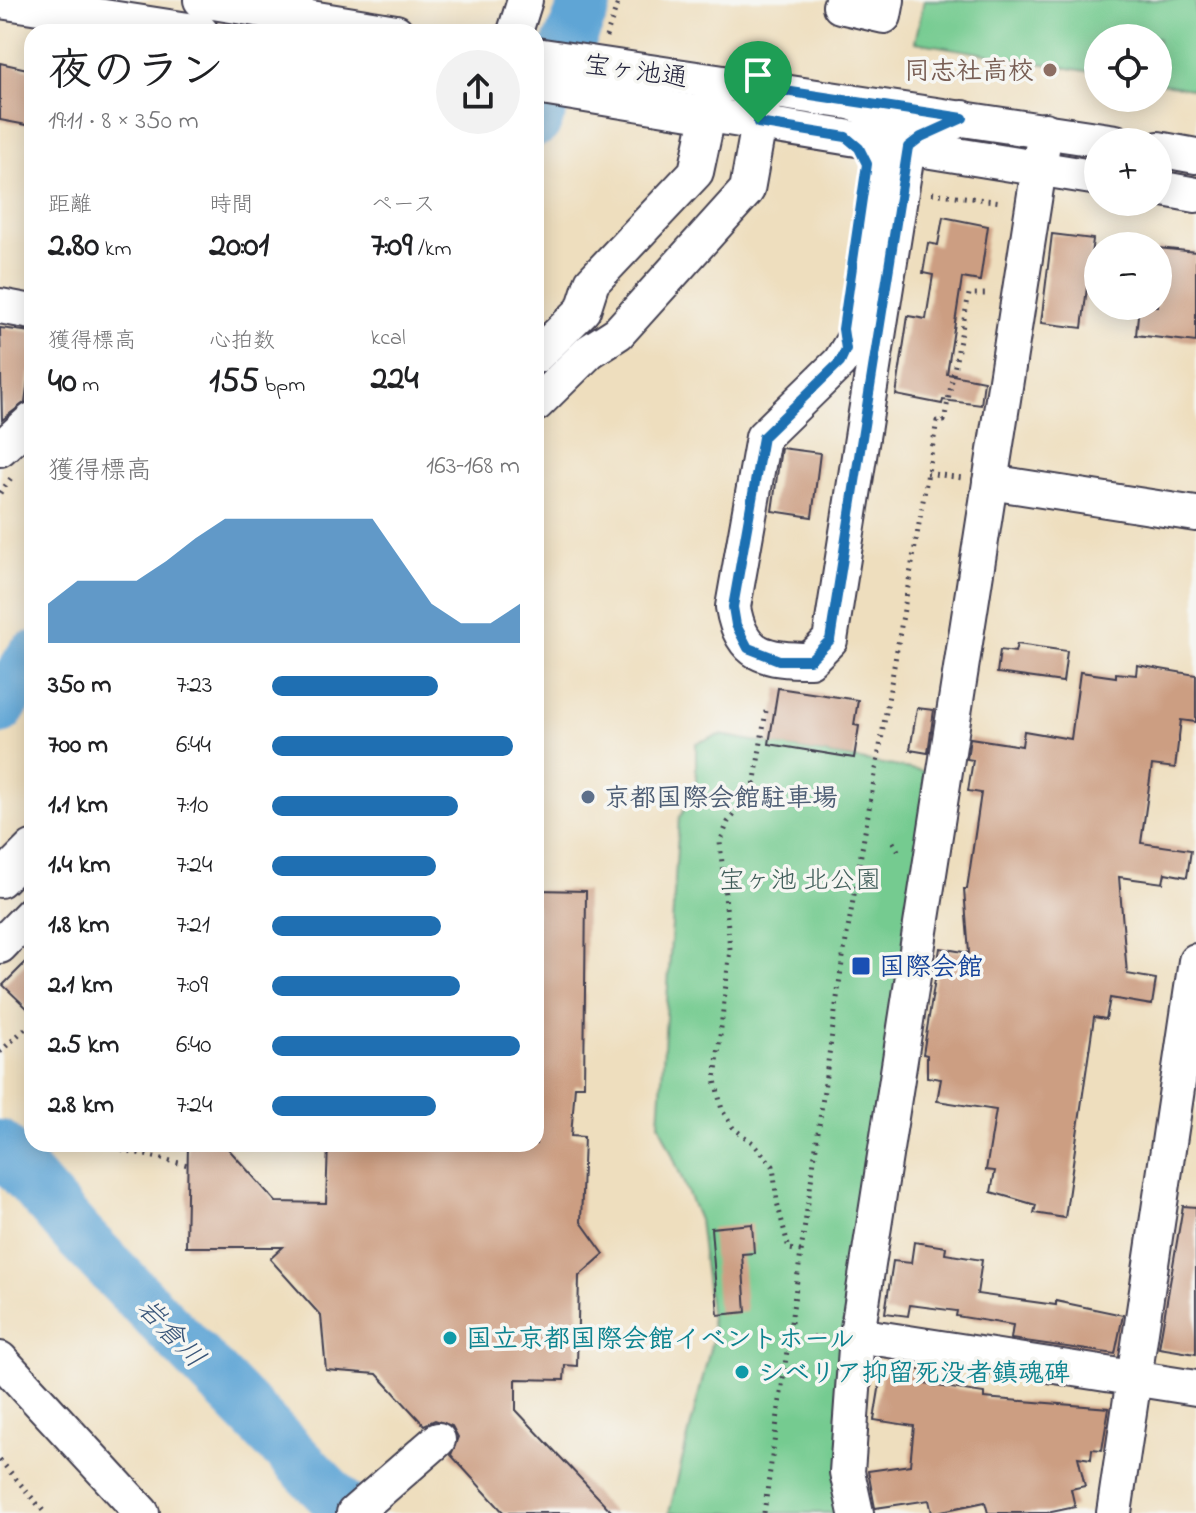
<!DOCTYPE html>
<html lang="ja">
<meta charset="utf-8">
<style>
:root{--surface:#fff;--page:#f2f2f2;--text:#202124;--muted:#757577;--accent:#1f6fb2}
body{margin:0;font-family:"Indie Flower","Klee One",sans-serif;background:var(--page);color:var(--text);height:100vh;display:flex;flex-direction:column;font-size:30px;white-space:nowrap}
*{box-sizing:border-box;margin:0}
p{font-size:26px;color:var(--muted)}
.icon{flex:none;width:44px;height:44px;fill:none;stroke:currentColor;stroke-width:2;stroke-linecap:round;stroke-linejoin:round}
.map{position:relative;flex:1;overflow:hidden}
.side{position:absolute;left:24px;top:24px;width:520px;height:1128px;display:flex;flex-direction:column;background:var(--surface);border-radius:24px;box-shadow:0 4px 20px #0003}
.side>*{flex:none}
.tools{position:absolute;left:1084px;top:24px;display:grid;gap:16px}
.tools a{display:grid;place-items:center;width:88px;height:88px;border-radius:50%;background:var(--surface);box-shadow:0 4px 20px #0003;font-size:40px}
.pin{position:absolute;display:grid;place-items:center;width:68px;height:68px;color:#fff;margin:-82px -34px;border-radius:50% 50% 50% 0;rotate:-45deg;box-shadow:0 0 8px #0007}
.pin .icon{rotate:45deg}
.round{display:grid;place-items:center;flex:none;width:84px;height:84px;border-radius:42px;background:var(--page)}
.headline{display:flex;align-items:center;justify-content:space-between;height:136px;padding:0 24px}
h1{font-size:44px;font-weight:700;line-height:60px}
.stats{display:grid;grid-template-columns:repeat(3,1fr);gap:12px;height:136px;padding:8px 24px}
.stats div{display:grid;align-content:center}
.stats b{font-size:34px;font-weight:700}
.stats small{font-size:22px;font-weight:400}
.stats p{font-size:22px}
.chart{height:224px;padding:16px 24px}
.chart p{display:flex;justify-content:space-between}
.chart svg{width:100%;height:144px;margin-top:8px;fill:var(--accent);opacity:.7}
ul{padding:0 24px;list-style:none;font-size:26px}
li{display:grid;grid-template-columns:128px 96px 1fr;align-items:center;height:60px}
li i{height:20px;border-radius:10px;background:var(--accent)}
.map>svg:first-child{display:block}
.green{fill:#74cb90;stroke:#4b7666;stroke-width:2}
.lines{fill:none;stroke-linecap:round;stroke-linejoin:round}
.river{stroke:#5fa5d5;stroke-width:52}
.building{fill:#cc9e82}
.minor-casing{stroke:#413e4f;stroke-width:38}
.path{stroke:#413e4f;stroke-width:5;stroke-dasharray:2 6;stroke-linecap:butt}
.minor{stroke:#fff;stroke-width:34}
.route-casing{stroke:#fff;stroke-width:16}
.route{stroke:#1f6fb2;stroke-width:10}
.education-dot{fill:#8d6e63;stroke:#f6f6f2;stroke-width:3}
.service-dot{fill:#5c6f8a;stroke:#f6f6f2;stroke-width:3}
.transit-dot{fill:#1a4fb4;stroke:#f6f6f2;stroke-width:3}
.culture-dot{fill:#0f9aa8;stroke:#f6f6f2;stroke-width:3}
.labels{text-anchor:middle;stroke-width:7;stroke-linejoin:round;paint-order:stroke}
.street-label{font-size:26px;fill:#22223b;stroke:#f6f6f2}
.education-label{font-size:26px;font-weight:bold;fill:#785e54;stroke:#f6f6f2;text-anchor:end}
.service-label{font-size:26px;font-weight:bold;fill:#4e5e75;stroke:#f6f6f2;text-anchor:start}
.park-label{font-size:26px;fill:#3f5d59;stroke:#f6f6f2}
.transit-label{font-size:26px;font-weight:bold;fill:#164399;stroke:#f6f6f2;text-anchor:start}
.culture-label{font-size:26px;font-weight:bold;fill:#0d838f;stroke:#f6f6f2;text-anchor:start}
.water-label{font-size:28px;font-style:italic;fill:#3a5679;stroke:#f6f6f2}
</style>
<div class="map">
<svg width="1196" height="1513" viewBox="0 0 1196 1513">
<rect width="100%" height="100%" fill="#f6f6f2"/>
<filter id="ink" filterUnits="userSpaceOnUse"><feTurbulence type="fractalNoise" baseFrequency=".0125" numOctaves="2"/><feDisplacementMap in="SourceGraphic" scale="16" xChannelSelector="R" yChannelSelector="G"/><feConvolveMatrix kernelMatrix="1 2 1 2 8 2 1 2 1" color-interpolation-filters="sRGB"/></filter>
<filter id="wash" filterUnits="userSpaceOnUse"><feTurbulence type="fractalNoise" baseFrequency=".006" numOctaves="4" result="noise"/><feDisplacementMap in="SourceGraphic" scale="32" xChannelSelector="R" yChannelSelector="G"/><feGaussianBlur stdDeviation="1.8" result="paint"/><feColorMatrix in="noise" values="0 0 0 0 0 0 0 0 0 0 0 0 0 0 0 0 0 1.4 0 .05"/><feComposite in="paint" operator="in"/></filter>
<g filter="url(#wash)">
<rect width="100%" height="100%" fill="#eedebe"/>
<g class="green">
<polygon points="924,0 1196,0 1196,90 1158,83 1158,38 1098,38 1098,73 915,42"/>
<polygon points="720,735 944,775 857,1335 856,1513 669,1513 713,1337 699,1220 659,1123 679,818 696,791 696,743"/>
</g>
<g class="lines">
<g class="river">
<polyline points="536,121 587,0"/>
<polyline points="0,708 32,657"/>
<polyline points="0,1146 79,1236 349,1513"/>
</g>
</g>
<g id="blocks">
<g class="building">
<polygon points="0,63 32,70 32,126 0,120"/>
<polygon points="943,217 988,226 980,281 962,278 947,374 984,381 981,405 943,400 942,404 896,395 908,316 926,319 933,275 923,273 928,243 938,245"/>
<polygon points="1052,234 1093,239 1082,328 1041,323"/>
<polygon points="1158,248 1196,252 1196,342 1136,335 1139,306 1158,306"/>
<polygon points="0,328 32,332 32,373 29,373 25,402 2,420"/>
<polygon points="781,448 820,453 812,517 772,511"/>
<polygon points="1017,644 1067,651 1063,682 997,673 1000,650 1015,652"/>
<polygon points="1137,665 1196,675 1196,722 1181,720 1175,768 1152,765 1141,843 1191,850 1187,877 1165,873 1163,883 1119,877 1127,974 1156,979 1152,1005 1110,998 1106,1019 1094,1017 1065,1218 1034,1213 1036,1205 991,1192 995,1171 986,1170 996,1110 937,1101 941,1079 927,1077 927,1055 923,1054 940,948 969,953 964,889 967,889 981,793 968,791 973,760 967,759 970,738 1022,746 1024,731 1071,739 1080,672 1116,677 1116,673 1136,675"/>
<polygon points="778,688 858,700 854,725 859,726 854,758 769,744"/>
<polygon points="917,708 934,710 928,753 910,750"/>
<polygon points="536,890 586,891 584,1086 575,1086 571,1136 584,1137 581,1222 604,1254 579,1276 577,1366 565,1365 564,1380 516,1379 516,1410 613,1513 504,1513 451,1455 458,1437 452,1426 435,1420 424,1425 377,1374 326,1370 321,1316 270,1259 283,1247 186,1247 188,1144 224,1144 276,1202 326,1203 328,1144 536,1144"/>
<polygon points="32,956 32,1013 3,985"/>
<polygon points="1183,1206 1196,1207 1196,1354 1159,1348"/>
<polygon points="752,1224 754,1253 742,1254 746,1312 718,1315 711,1228"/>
<polygon points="914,1242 946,1247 945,1254 982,1260 977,1294 1056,1305 1056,1301 1123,1315 1115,1354 1011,1339 1013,1325 956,1316 957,1311 910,1305 908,1316 885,1313 893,1261 911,1263"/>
<polygon points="883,1365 926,1371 924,1384 984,1393 984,1398 1109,1408 1102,1450 1092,1449 1091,1459 1078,1457 1085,1486 1071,1489 1075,1507 1047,1513 988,1513 985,1502 932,1513 929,1500 875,1508 868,1471 910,1465 914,1426 874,1420"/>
</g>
</g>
</g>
<g filter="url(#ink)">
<use href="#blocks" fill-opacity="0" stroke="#413e4f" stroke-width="2"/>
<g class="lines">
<defs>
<g id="minor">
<polyline points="201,0 396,32"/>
<polyline points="0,1 201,32"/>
<polyline points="840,6 884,16 887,0"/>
<polyline points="515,32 525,0"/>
<polyline points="536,55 1116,142"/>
<polyline points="536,87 1098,178"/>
<path d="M851,102C873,111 904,121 908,147L830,640L810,660C766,660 741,656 733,607L763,437L840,362L860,329L886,165C910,143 934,131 963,118"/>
<polyline points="1158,149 1196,156"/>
<polyline points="1158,188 1196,195"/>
<polyline points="0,306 32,312"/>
<polyline points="536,356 583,310 592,282 696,172 713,93"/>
<polyline points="536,404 590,351 618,333 747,190 763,101"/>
<polyline points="0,449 32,420"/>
<polyline points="990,482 1196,514"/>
<polyline points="0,880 32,848"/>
<polyline points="0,946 32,913"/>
<polyline points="857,1335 1196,1388"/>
<polyline points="0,1359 142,1513"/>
<polyline points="354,1513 438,1440"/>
<polyline points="856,1513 847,1472 857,1335 1045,130"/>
<polyline points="1114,1513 1196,961"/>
</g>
</defs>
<use href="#minor" class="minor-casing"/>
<g class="path">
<polyline points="606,37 619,0"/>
<polyline points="932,193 1002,202"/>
<polyline points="927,473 962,478"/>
<polyline points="0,493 11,478"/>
<polyline points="766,711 753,792 728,822 720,842 730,949 715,1080 722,1110 733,1128 753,1143 773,1166 777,1202 789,1249 801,1251"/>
<polyline points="893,842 900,854"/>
<polyline points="0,1052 32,1022"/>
<polyline points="117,1144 120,1149 188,1165"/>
<polyline points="813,1337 823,1337"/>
<polyline points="0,1460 45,1513"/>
<polyline points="764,1513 842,963 937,421 944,421 969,294 986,294"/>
</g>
<use href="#minor" class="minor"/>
</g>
</g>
<g class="lines" filter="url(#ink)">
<defs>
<polygon id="route" points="765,88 963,118 921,137 908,147 830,640 810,660 779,660 748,648 736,625 733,607 763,437 840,362 846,349 843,329 867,164 859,148 846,137 758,123"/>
</defs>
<use href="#route" class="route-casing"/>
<use href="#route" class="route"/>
</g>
<circle class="education-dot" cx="1050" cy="70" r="8"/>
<circle class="service-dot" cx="588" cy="797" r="8"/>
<rect class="transit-dot" x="851" y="956" width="20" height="20" rx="4"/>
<g class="culture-dot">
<circle cx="450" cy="1338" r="8"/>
<circle cx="742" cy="1372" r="8"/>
</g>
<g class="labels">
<g class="street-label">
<text transform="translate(636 70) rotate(8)" y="9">宝ヶ池通</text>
</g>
<g class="education-label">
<text x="1034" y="79">同志社高校</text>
</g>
<g class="service-label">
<text x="604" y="806">京都国際会館駐車場</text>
</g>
<g class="park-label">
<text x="800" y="888">宝ヶ池 北公園</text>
</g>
<g class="transit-label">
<text x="879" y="975">国際会館</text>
</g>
<g class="culture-label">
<text x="466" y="1347">国立京都国際会館イベントホール</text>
<text x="758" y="1381">シベリア抑留死没者鎮魂碑</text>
</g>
<g class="water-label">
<text transform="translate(172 1332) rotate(46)" y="10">岩倉川</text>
</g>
</g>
</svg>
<div class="tools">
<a><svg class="icon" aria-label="locate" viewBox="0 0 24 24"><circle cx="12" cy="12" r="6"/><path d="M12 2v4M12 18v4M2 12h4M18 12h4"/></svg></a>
<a>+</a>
<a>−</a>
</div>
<div class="pin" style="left:758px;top:123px;background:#1e9e55"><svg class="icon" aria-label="arrive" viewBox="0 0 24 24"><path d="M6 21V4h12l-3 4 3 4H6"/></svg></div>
<section class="side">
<div class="headline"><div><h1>夜のラン</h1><p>19:11 · 8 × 350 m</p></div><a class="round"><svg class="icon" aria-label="share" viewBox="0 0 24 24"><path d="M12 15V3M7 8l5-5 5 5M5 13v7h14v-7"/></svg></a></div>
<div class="stats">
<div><p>距離</p><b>2.80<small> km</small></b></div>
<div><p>時間</p><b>20:01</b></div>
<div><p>ペース</p><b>7:09<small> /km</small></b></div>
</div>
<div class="stats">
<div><p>獲得標高</p><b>40<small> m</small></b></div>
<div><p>心拍数</p><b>155<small> bpm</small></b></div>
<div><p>kcal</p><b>224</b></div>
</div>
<div class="chart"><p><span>獲得標高</span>163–168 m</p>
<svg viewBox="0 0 160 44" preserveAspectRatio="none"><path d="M0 44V32L10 25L20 25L30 25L40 19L50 12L60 6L70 6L80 6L90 6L100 6L110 6L120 19L130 32L140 38L150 38L160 32V44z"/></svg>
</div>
<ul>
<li><b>350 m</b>7:23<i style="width:67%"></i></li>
<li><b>700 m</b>6:44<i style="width:97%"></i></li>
<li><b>1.1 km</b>7:10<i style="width:75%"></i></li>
<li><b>1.4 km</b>7:24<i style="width:66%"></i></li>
<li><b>1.8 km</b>7:21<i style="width:68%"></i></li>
<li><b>2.1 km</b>7:09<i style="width:76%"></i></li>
<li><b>2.5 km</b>6:40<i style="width:100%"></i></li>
<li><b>2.8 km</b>7:24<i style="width:66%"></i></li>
</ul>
</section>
</div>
